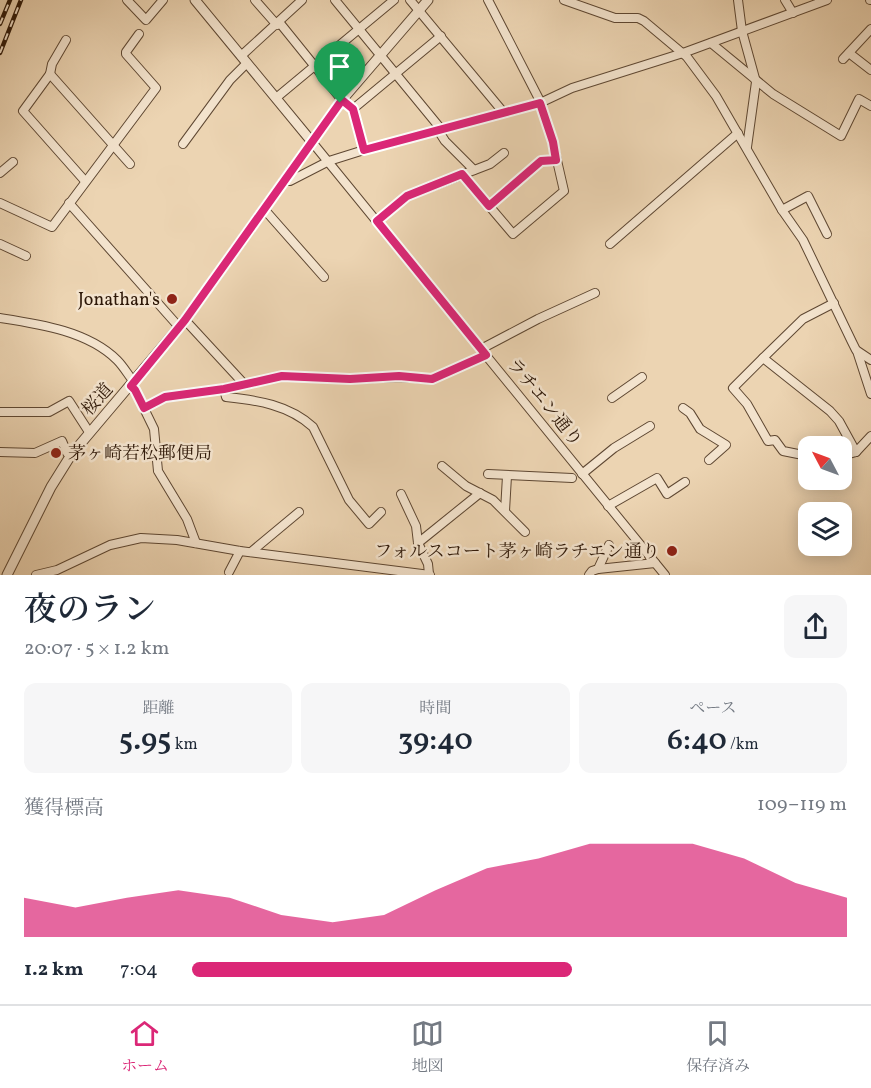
<!DOCTYPE html>
<html lang="ja">
<meta charset="utf-8">
<style>
:root{--surface:#fff;--page:#f6f6f7;--text:#1f2937;--muted:#747a83;--line:#e0e1e3;--accent:#db2777}
body{margin:0;font-family:Vollkorn,"Noto Serif JP",serif;background:var(--page);color:var(--text);height:100vh;display:flex;flex-direction:column;font-size:22px;white-space:nowrap}
*{box-sizing:border-box;margin:0}
p{font-size:20px;color:var(--muted)}
.icon{flex:none;width:33px;height:33px;fill:none;stroke:currentColor;stroke-width:2;stroke-linecap:round;stroke-linejoin:round}
.map{position:relative;height:575px;overflow:hidden}
.sheet{display:flex;flex-direction:column;background:var(--surface);flex:1}
.sheet>*{flex:none}
.needle{width:39px;rotate:311deg}
.tools{position:absolute;left:798px;top:436px;display:grid;gap:12px}
.tools a{display:grid;place-items:center;width:54px;height:54px;border-radius:12px;background:var(--surface);box-shadow:0 3px 15px #0003;font-size:30px}
.pin{position:absolute;display:grid;place-items:center;width:51px;height:51px;color:#fff;margin:-62px -26px;border-radius:50% 50% 50% 0;rotate:-45deg;box-shadow:0 0 6px #0007}
.pin .icon{rotate:45deg}
.round{display:grid;place-items:center;flex:none;width:63px;height:63px;border-radius:12px;background:var(--page)}
.headline{display:flex;align-items:center;justify-content:space-between;height:102px;padding:0 24px}
h1{font-size:33px;font-weight:600;line-height:45px}
.stats{display:grid;grid-template-columns:repeat(3,1fr);gap:9px;height:102px;padding:6px 24px}
.stats div{display:grid;align-content:center;border-radius:12px;background:var(--page);text-align:center}
.stats b{font-size:30px;font-weight:600}
.stats small{font-size:16px;font-weight:400}
.stats p{font-size:16px}
.chart{height:168px;padding:12px 24px}
.chart p{display:flex;justify-content:space-between}
.chart svg{width:100%;height:108px;margin-top:6px;fill:var(--accent);opacity:.7}
ul{padding:0 24px;list-style:none;font-size:20px}
li{display:grid;grid-template-columns:96px 72px 1fr;align-items:center;height:45px}
li i{height:15px;border-radius:8px;background:var(--accent)}
.tabs{display:flex;justify-content:space-around;align-items:center;height:84px;border-top:2px solid var(--line);background:var(--surface);font-size:16px;color:var(--muted)}
.tabs a{display:grid;justify-items:center;gap:3px}
.tabs .current{color:var(--accent)}
.map>svg:first-child{display:block}
.lines{fill:none;stroke-linecap:round;stroke-linejoin:round}
.minor-casing{stroke:#5e4732;stroke-width:10}
.tertiary-casing{stroke:#5e4732;stroke-width:11}
.minor{stroke:#f3e3cd;stroke-width:8}
.tertiary{stroke:#f3e3cd;stroke-width:9}
.rail-casing{stroke:#2e1808;stroke-width:4.5}
.rail{stroke:#f3e3cd;stroke-width:2;stroke-dasharray:7;stroke-linecap:butt}
.route-casing{stroke:#fff;stroke-width:12}
.route{stroke:#db2777;stroke-width:8}
.poi-dot{fill:#8f2418;stroke:#f3e3cd;stroke-width:2}
.labels{text-anchor:middle;stroke-width:5;stroke-linejoin:round;paint-order:stroke}
.poi-label{font-size:18px;fill:#2e1808;stroke:#f3e3cd;text-anchor:end}
.street-label{font-size:18px;fill:#2e1808;stroke:#f3e3cd}
</style>
<div class="map">
<svg width="871" height="575" viewBox="0 0 871 575">
<rect width="100%" height="100%" fill="#ecd4b2"/>
<filter id="stains"><feTurbulence type="fractalNoise" baseFrequency=".00333" numOctaves="4"/><feColorMatrix values="0 0 0 0 .2 0 0 0 0 .09 0 0 0 0 .02 0 0 0 .5 -.17"/></filter>
<radialGradient id="worn" r=".72"><stop offset=".6" stop-color="#630" stop-opacity="0"/><stop offset="1" stop-color="#630" stop-opacity=".3"/></radialGradient>
<g class="lines">
<defs>
<g id="minor">
<polyline points="127,0 146,20 163,0"/>
<polyline points="255,0 277,25"/>
<polyline points="335,0 441,129"/>
<polyline points="410,0 504,113"/>
<polyline points="564,0 615,18 638,18 644,21 687,57 716,96 782,210 803,240 852,342 856,350 871,360"/>
<polyline points="738,0 742,31 756,82 747,147"/>
<polyline points="785,0 793,13"/>
<polyline points="870,0 871,0"/>
<polyline points="279,22 342,100 353,109 364,150"/>
<polyline points="66,40 52,64 50,74 23,111 85,181"/>
<polyline points="711,43 773,94 841,136 859,99 871,106"/>
<polyline points="849,53 871,70"/>
<polyline points="241,56 302,0"/>
<polyline points="843,59 871,29"/>
<polyline points="50,74 130,164"/>
<polyline points="276,98 394,0"/>
<polyline points="353,109 441,36"/>
<polyline points="438,130 445,141 474,170"/>
<polyline points="312,142 665,575"/>
<polyline points="183,144 230,80 247,63"/>
<polyline points="0,173 13,162"/>
<polyline points="462,174 513,234 564,191 553,143 539,99 488,0"/>
<polyline points="284,181 290,181 329,161 364,150 540,103 572,88 683,53 827,0"/>
<polyline points="0,203 52,227 156,88 126,54 126,52 139,34"/>
<polyline points="69,203 179,327"/>
<polyline points="489,205 541,161 556,160"/>
<polyline points="264,209 324,277"/>
<polyline points="782,210 808,196 827,234"/>
<polyline points="377,221 407,196 490,164 504,153"/>
<polyline points="0,244 26,256"/>
<polyline points="610,244 738,133"/>
<polyline points="834,303 803,319 763,358 830,411 839,421 856,452"/>
<path d="M0,318C39,324 88,331 117,360C124,367 128,375 134,382"/>
<polyline points="185,320 245,385"/>
<polyline points="481,349 538,319 595,293"/>
<polyline points="857,351 871,394"/>
<polyline points="763,358 733,388 747,404 768,441 775,440 783,451 808,456"/>
<polyline points="131,386 135,390 154,429 158,471 187,519 196,543"/>
<path d="M224,389L226,397C257,400 289,405 313,427L349,500L369,524L381,512"/>
<polyline points="612,398 642,377"/>
<polyline points="144,408 165,397 224,389 282,376 350,379 399,377 432,379 486,355"/>
<polyline points="683,408 690,413 700,429 726,445 709,460"/>
<polyline points="0,412 49,412 69,401 89,432"/>
<polyline points="0,452 35,453 62,441 67,453 71,455"/>
<polyline points="842,456 856,452 871,436"/>
<polyline points="442,466 466,486 493,500 525,532"/>
<polyline points="488,474 572,478"/>
<polyline points="582,474 614,448 650,426"/>
<polyline points="401,494 416,526 418,543 428,564 429,574"/>
<polyline points="608,506 657,478 667,494 685,482"/>
<polyline points="505,511 507,476"/>
<polyline points="418,543 480,493"/>
<polyline points="251,552 299,512"/>
<polyline points="598,569 655,563"/>
<polyline points="229,572 240,551"/>
<polyline points="36,575 57,570 110,545 141,538 177,540 240,551 430,575"/>
<polyline points="589,575 592,571 598,569 609,545"/>
</g>
<g id="tertiary">
<polyline points="195,0 312,142"/>
<polyline points="7,575 51,487 71,455 185,320 342,100 428,0"/>
</g>
</defs>
<use href="#minor" class="minor-casing"/>
<use href="#tertiary" class="tertiary-casing"/>
<use href="#minor" class="minor"/>
<use href="#tertiary" class="tertiary"/>
<defs>
<g id="rail">
<polyline points="0,24 10,0"/>
<polyline points="0,53 21,0"/>
</g>
</defs>
<use href="#rail" class="rail-casing"/>
<use href="#rail" class="rail"/>
</g>
<g class="lines">
<defs>
<polygon id="route" points="342,100 353,109 364,150 540,103 553,142 556,160 541,161 489,206 462,174 407,196 377,221 486,355 432,379 399,376 350,379 282,376 224,389 165,397 144,408 135,390 131,386 185,320"/>
</defs>
<use href="#route" class="route-casing"/>
<use href="#route" class="route"/>
</g>
<g class="poi-dot">
<circle cx="172" cy="299" r="6"/>
<circle cx="56" cy="453" r="6"/>
<circle cx="672" cy="551" r="6"/>
</g>
<g class="labels">
<g class="poi-label">
<text x="160" y="305">Jonathan's</text>
<text x="68" y="459" text-anchor="start">茅ヶ崎若松郵便局</text>
<text x="660" y="557">フォルスコート茅ヶ崎ラチエン通り</text>
</g>
<g class="street-label">
<text transform="translate(97 399) rotate(-48)" y="6">桜道</text>
<text transform="translate(545 402) rotate(51)" y="6">ラチエン通り</text>
</g>
</g>
<rect width="100%" height="100%" filter="url(#stains)"/>
<rect width="100%" height="100%" fill="url(#worn)"/>
</svg>
<div class="tools">
<a><svg class="needle" viewBox="-14 -14 28 28"><path d="M0-13l5 13h-10z" fill="#e53935"/><path d="M0 13l5-13h-10z" fill="#747a83"/></svg></a>
<a><svg class="icon" aria-label="layers" viewBox="0 0 24 24"><path d="M12 4l9 5-9 5-9-5zM3 14l9 5 9-5"/></svg></a>
</div>
<div class="pin" style="left:340px;top:103px;background:#1e9e55"><svg class="icon" aria-label="arrive" viewBox="0 0 24 24"><path d="M6 21V4h12l-3 4 3 4H6"/></svg></div>
</div>
<section class="sheet">
<div class="headline"><div><h1>夜のラン</h1><p>20:07 · 5 × 1.2 km</p></div><a class="round"><svg class="icon" aria-label="share" viewBox="0 0 24 24"><path d="M12 15V3M7 8l5-5 5 5M5 13v7h14v-7"/></svg></a></div>
<div class="stats">
<div><p>距離</p><b>5.95<small> km</small></b></div>
<div><p>時間</p><b>39:40</b></div>
<div><p>ペース</p><b>6:40<small> /km</small></b></div>
</div>
<div class="chart"><p><span>獲得標高</span>109–119 m</p>
<svg viewBox="0 0 160 44" preserveAspectRatio="none"><path d="M0 44V28L10 32L20 28L30 25L40 28L50 35L60 38L70 35L80 25L90 16L100 12L110 6L120 6L130 6L140 12L150 22L160 28V44z"/></svg>
</div>
<ul>
<li><b>1.2 km</b>7:04<i style="width:58%"></i></li>
</ul>
</section>
<nav class="tabs">
<a class="current"><svg class="icon" aria-label="home" viewBox="0 0 24 24"><path d="M3 11l9-7 9 7M6 9v11h12V9"/></svg>ホーム</a>
<a><svg class="icon" aria-label="map" viewBox="0 0 24 24"><path d="M3 6l6-2 6 2 6-2v14l-6 2-6-2-6 2zM9 4v14M15 6v14"/></svg>地図</a>
<a><svg class="icon" aria-label="saved" viewBox="0 0 24 24"><path d="M7 4h10v16l-5-4-5 4z"/></svg>保存済み</a>
</nav>
